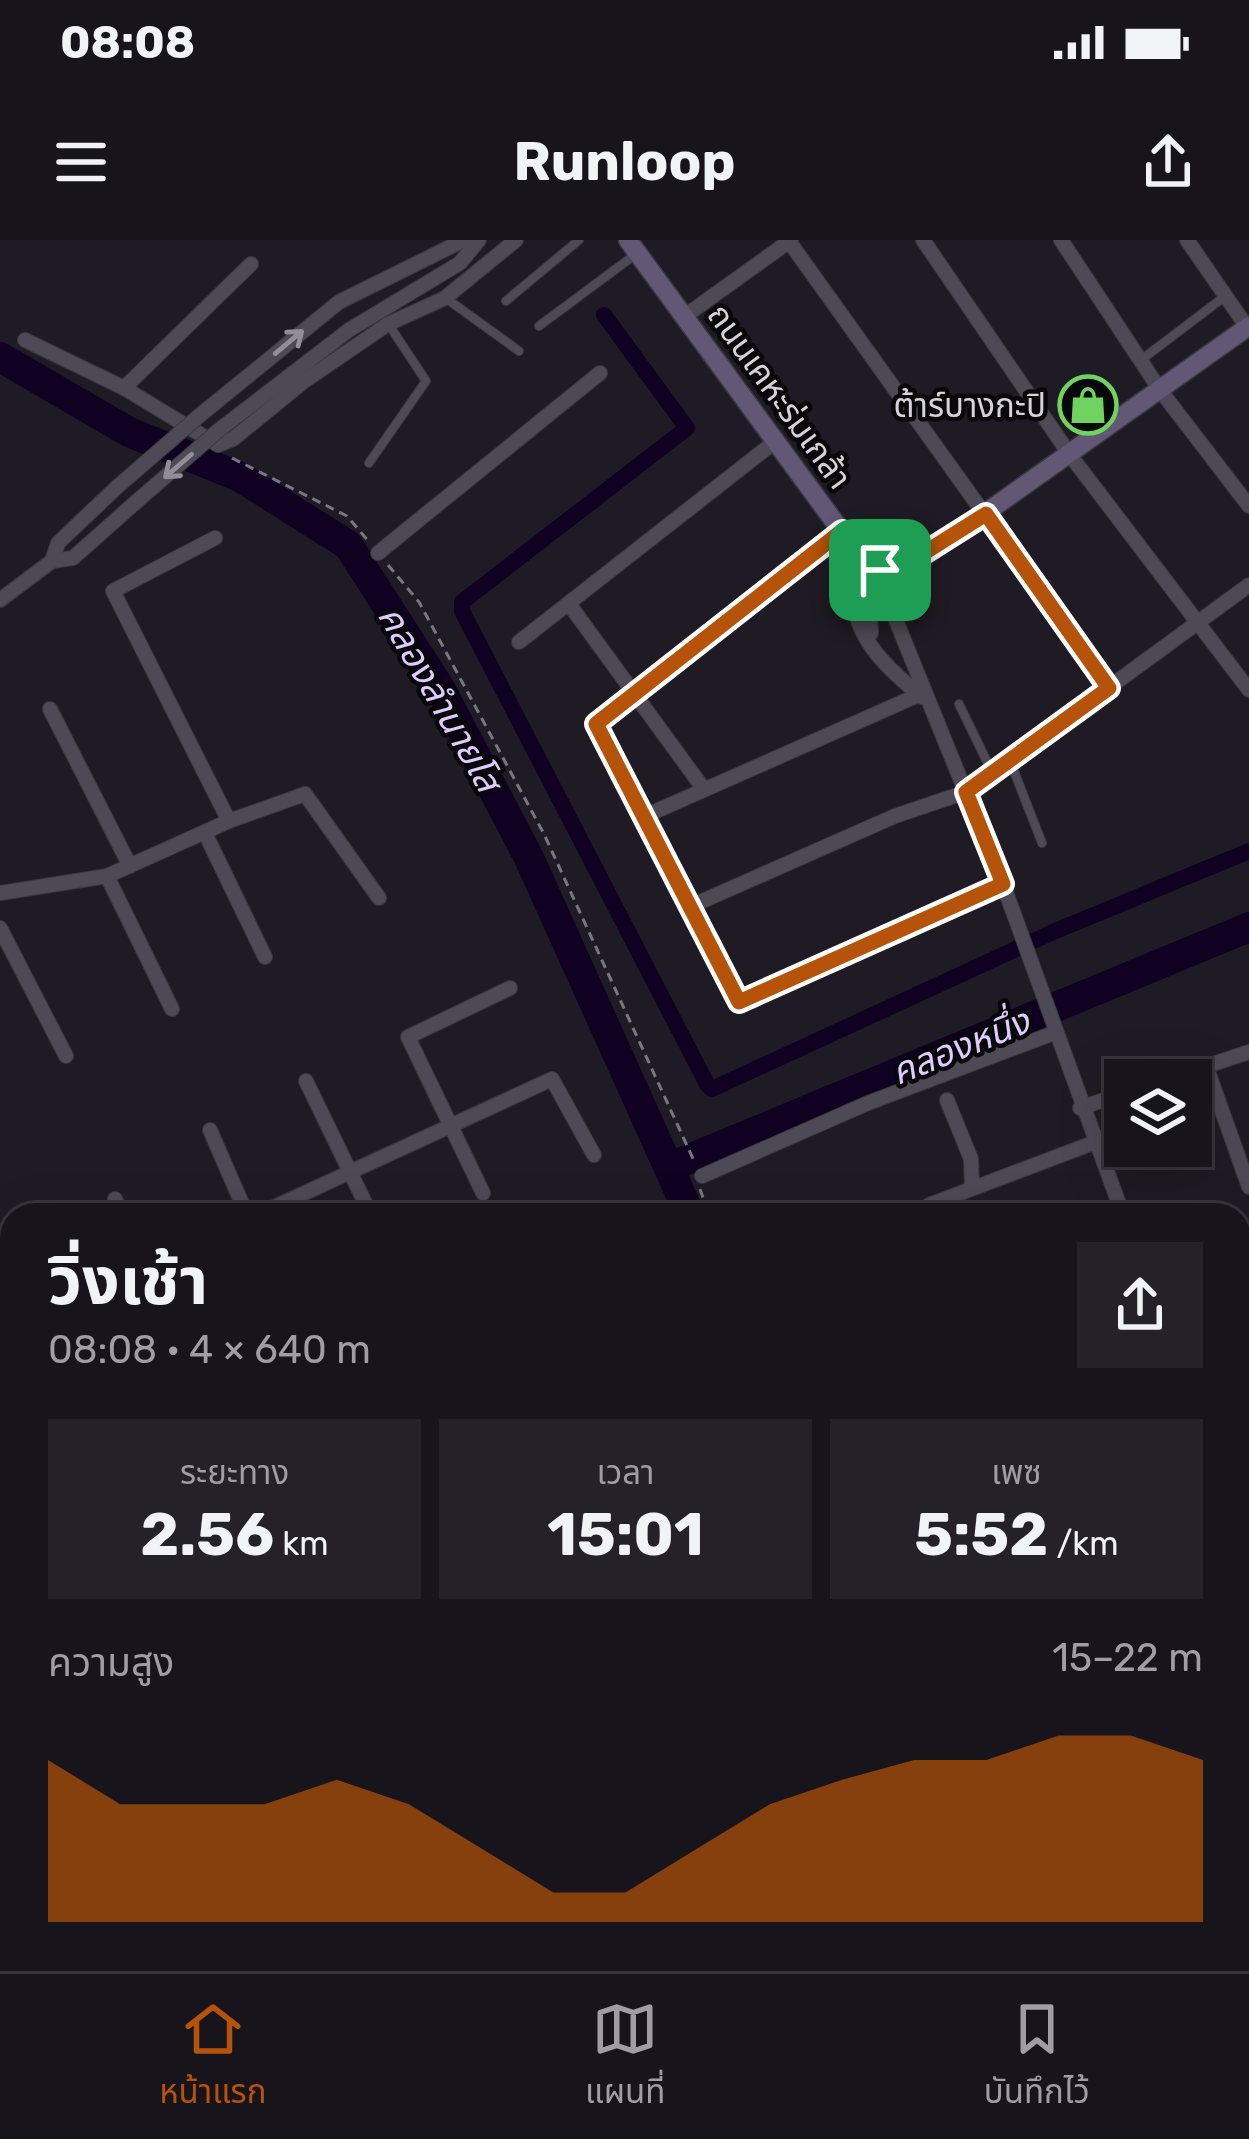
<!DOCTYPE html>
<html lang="th">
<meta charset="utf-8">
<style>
:root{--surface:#17141b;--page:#242128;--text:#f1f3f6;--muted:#9e9ea3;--line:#36333a;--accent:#b45309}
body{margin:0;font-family:Rubik,"Noto Sans Thai",sans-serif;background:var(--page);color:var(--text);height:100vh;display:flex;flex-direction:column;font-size:45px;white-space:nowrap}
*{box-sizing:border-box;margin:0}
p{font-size:39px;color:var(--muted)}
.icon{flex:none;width:66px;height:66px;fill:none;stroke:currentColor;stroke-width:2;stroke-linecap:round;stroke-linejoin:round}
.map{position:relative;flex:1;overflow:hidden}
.side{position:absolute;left:0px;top:963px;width:1251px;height:768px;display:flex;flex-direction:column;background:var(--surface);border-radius:36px 36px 0 0;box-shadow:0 12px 48px #0002,0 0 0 3px var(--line)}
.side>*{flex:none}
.buttons{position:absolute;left:1104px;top:819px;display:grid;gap:24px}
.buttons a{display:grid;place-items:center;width:108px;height:108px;border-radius:0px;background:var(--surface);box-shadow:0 12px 48px #0002,0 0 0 3px var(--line);font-size:60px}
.pin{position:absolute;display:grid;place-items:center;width:102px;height:102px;color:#fff;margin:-51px;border-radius:24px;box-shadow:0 6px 18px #0006}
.round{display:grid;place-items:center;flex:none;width:126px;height:126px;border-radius:0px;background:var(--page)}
.head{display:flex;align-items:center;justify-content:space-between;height:204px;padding:0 48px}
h1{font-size:66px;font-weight:700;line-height:90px}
.stats{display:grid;grid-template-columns:repeat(3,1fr);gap:18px;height:204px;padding:12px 48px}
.stats div{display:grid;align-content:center;border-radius:0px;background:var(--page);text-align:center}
.stats b{font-size:60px;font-weight:700}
.stats small{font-size:33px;font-weight:400}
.stats p{font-size:33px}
.chart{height:336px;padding:24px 48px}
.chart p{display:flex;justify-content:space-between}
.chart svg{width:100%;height:216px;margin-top:12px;fill:var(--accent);opacity:.7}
.status{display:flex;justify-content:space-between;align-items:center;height:84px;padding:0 60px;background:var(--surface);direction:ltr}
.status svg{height:33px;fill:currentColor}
header{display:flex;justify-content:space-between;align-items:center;height:156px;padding:0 48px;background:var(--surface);font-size:54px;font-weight:700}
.dock{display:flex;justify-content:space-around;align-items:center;height:168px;border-top:3px solid var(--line);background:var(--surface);font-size:33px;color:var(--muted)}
.dock a{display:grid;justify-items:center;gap:6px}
.dock .selected{color:var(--accent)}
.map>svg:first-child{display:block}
.green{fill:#4b3b61}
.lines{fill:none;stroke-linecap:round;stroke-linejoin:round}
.canal{stroke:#100021;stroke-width:16}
.river{stroke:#100021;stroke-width:30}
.lane-casing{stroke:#3a373e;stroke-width:10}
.street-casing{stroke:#3a373e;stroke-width:16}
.secondary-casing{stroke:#3a373e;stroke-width:21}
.path{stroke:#7a767e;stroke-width:3;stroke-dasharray:9 6;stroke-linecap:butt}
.lane{stroke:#4e4a55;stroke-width:8}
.street{stroke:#4e4a55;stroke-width:14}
.secondary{stroke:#625774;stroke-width:18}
.street-bridge-casing{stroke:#3a373e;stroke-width:16;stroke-linecap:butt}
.street-bridge{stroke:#4e4a55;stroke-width:14}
.oneway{stroke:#928e97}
.route-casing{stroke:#fff;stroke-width:24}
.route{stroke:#b45309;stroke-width:15}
.labels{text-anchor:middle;stroke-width:9;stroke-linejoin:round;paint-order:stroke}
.street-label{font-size:33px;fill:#d5d2d9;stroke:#08070a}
.poi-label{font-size:33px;fill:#d5d2d9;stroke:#08070a;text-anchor:end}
.water-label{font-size:36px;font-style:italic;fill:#dfcbff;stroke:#08070a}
</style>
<div class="status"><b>08:08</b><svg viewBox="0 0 49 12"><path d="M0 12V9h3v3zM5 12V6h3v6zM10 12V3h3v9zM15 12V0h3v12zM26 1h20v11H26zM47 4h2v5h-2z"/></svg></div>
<header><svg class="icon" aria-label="menu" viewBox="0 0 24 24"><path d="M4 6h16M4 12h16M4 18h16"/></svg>Runloop<svg class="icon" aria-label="share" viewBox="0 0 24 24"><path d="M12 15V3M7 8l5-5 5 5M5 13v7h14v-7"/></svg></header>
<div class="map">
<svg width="1249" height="1731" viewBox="0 0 1249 1731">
<rect width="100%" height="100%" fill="#1f1b24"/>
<polygon class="green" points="12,1625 12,1719 31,1719 0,1731 0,1630"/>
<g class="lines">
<polyline class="canal" points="604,75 687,188 462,362 462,371 707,844 712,849 1053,692 1249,611"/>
<g class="river">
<polyline points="0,117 129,192 240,237 348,305 440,448 529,618 690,975"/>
<polyline points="672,926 1249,687"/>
<polyline points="1077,1719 1085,1731"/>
</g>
<defs>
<g id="lane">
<polyline points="447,59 519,111"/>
<polyline points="506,61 579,0"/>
<polyline points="539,86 636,14"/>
<polyline points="1141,120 1224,57"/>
<polyline points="369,223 426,141 389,85"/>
<polyline points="959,464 992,532"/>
<polyline points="1010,521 1042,603"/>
</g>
<g id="street">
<polyline points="788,0 1109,448"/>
<polyline points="923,0 1070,215 1249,450"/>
<polyline points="1061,0 1160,150 1249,266"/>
<polyline points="1187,0 1249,90"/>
<polyline points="251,24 124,148 218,205 233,199 303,142 388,84 445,58 516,0"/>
<polyline points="685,76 791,0"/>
<polyline points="25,100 124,148"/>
<polyline points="199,176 339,62 464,0"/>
<polyline points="219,190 349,90 460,23 479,0"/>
<polyline points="215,298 113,351 229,581"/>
<path d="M850,303C849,383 859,405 922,457"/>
<polyline points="378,313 600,133"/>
<polyline points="52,321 58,303 117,247"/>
<polyline points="912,325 893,373 1003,644 1123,975"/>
<polyline points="0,360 52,321 73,318 136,262"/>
<polyline points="569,364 703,548"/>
<polyline points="871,393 869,363 894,331"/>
<polyline points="519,402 777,200"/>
<polyline points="923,453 645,576 739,762 1003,644"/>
<polyline points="50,469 130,626"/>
<polyline points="645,576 596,484 842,291"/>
<polyline points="205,593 265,717"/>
<polyline points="107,636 172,769"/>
<polyline points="0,653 107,636 229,581 305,554 379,658"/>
<polyline points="689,667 895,576 966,552 1249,345"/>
<polyline points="0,688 66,816"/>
<polyline points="1206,826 1249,947"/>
<polyline points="1164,840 1249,812"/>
<polyline points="306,841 371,975"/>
<polyline points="947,860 971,919 972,948"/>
<polyline points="1080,868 1125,853"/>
<polyline points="210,890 247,975"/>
<polyline points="702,936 868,863 1054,793"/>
<polyline points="483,953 408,797 510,748"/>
<polyline points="115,959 123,975"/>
<polyline points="929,965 1093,903"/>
<polyline points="257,975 552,839 594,915"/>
<polyline points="0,1134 12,1128"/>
<polyline points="1239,1181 1249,1178"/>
<polyline points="1239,1310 1249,1307"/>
<polyline points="1239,1405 1249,1401"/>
<polyline points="0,1473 12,1467"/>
<polyline points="1248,1612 1249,1612"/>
<polyline points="81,1719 87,1731"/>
<polyline points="186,1719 191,1731"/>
<polyline points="290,1719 296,1731"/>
<polyline points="401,1719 407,1731"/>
<polyline points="504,1719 509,1731"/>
<polyline points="609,1719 614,1731"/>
<polyline points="716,1719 721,1731"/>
<polyline points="427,1731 449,1719"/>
<polyline points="1230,1731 1249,1724"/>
</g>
<polyline id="secondary" points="628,0 850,303 880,330 912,325 1249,86"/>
</defs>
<use href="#lane" class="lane-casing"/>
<use href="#street" class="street-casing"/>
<use href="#secondary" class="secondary-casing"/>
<g class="path">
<polyline points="232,218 347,276 370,303"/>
<polyline points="388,325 419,362 544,594 695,923"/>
<polyline points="700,949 709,975"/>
<polyline points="976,1719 981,1731"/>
<polyline points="1100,1719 1108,1731"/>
<polyline points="851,1731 877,1719"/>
</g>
<use href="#lane" class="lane"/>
<use href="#street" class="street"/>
<use href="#secondary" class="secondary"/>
<defs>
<g id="street-bridge">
<polyline points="117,247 199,176"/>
<polyline points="136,262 219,190"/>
</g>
</defs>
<use href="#street-bridge" class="street-bridge-casing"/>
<use href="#street-bridge" class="street-bridge"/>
</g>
<defs><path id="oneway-shaft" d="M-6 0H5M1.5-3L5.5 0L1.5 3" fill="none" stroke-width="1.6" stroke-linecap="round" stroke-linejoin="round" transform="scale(3)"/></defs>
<g class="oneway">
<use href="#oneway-shaft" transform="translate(289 102) rotate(-40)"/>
<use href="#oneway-shaft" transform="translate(178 226) rotate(139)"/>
</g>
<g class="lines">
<defs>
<polygon id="route" points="986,274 1109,448 966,552 1003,644 739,762 596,484 842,291 866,322 894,332"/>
</defs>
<use href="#route" class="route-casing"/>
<use href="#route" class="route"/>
</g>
<defs>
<symbol id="shop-ring" viewBox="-11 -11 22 22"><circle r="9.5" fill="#08070a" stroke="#70d35f" stroke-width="1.5"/><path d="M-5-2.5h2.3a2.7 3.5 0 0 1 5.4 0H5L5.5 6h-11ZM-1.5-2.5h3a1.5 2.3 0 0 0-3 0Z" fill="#70d35f"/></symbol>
</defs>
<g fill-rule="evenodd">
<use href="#shop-ring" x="1055" y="132" width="66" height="66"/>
</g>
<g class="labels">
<g class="street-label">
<text transform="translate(780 156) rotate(54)" y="12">ถนนเคหะร่มเกล้า</text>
</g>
<g class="poi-label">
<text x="1046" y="177">ต้าร์บางกะปิ</text>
</g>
<g class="water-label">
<text transform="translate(440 458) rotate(60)" y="13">คลองลำนายโส</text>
<text transform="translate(960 806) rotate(-22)" y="13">คลองหนึ่ง</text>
</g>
</g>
</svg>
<div class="buttons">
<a><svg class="icon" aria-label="layers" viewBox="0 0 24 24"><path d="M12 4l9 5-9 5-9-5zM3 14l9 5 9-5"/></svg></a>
</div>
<div class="pin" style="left:880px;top:330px;background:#1e9e55"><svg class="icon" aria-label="arrive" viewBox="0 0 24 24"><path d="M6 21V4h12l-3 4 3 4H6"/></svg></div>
<section class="side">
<div class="head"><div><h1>วิ่งเช้า</h1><p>08:08 · 4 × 640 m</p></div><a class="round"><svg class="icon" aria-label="share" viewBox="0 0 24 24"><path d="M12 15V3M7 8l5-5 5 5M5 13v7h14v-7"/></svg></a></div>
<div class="stats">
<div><p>ระยะทาง</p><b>2.56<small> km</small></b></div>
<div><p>เวลา</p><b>15:01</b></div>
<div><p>เพซ</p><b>5:52<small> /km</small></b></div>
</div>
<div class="chart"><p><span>ความสูง</span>15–22 m</p>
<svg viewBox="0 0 160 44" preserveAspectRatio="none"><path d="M0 44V11L10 20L20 20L30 20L40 15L50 20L60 29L70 38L80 38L90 29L100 20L110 15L120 11L130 11L140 6L150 6L160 11V44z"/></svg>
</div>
</section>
</div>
<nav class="dock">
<a class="selected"><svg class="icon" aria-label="home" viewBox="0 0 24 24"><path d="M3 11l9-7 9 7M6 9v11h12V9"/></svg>หน้าแรก</a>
<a><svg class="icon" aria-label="map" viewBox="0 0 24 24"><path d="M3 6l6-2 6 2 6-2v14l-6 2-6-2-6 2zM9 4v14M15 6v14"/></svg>แผนที่</a>
<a><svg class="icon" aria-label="saved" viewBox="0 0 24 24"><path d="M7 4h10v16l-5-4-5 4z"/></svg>บันทึกไว้</a>
</nav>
